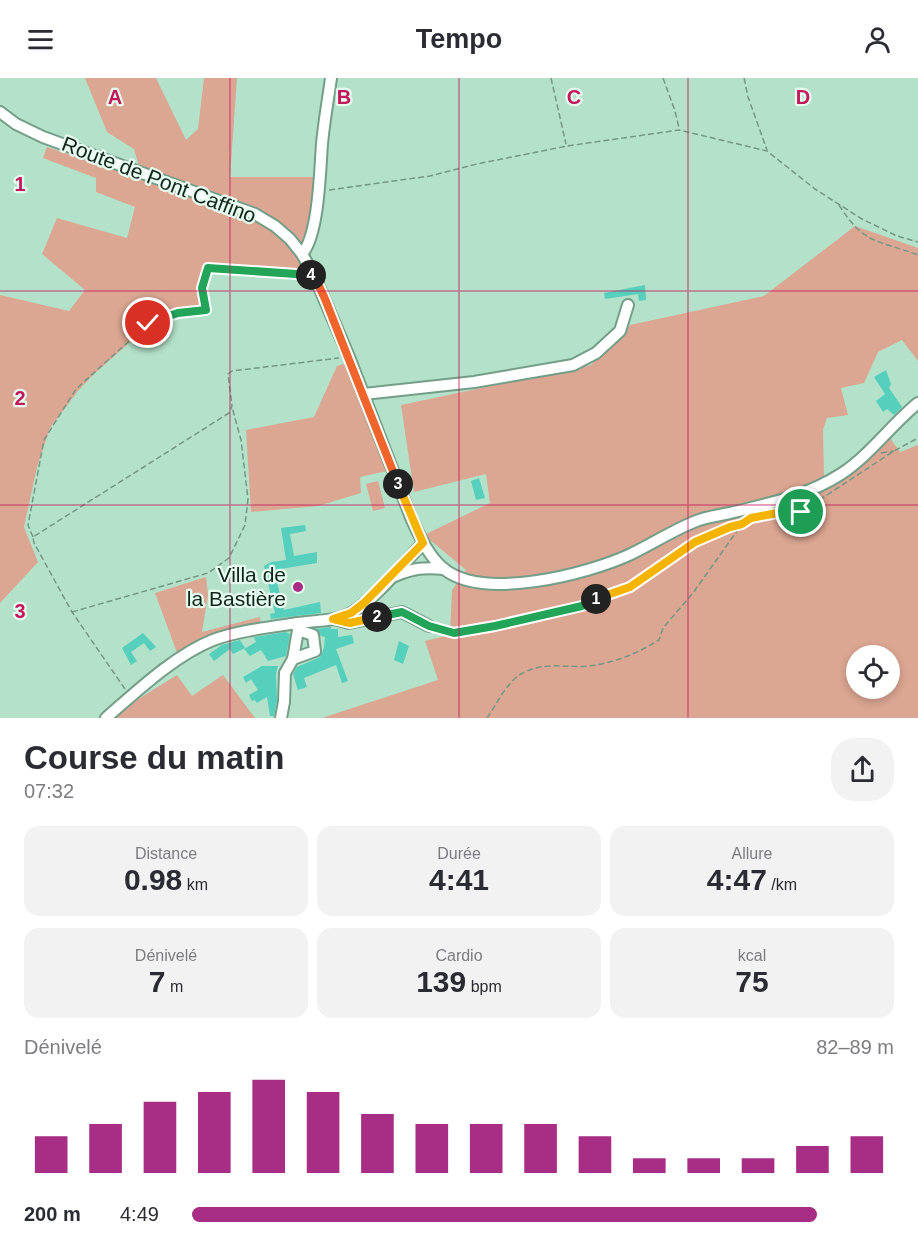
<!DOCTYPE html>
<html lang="fr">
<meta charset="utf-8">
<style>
:root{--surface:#fff;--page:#f2f2f3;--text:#2b2b33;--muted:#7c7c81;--accent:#a72e84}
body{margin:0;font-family:Arial,sans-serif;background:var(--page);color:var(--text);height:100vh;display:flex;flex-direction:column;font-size:22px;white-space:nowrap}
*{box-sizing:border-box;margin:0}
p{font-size:20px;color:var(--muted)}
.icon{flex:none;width:33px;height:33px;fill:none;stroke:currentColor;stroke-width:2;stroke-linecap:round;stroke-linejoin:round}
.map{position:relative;height:640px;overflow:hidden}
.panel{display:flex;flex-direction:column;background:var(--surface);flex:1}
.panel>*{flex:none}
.buttons{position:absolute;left:846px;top:567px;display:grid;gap:12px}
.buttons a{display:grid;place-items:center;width:54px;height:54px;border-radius:50%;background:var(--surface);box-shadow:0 3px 9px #0003;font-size:30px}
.pin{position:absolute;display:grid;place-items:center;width:51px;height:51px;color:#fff;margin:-26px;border:3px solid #fff;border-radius:50%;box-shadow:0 2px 6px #0007}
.km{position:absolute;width:30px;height:30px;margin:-15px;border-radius:50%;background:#222;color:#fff;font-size:16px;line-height:30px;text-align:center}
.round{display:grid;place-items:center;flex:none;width:63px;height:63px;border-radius:24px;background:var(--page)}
.overview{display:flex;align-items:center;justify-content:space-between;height:102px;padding:0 24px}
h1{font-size:33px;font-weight:700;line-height:45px}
.figures{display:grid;grid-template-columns:repeat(3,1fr);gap:9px;height:102px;padding:6px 24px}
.figures div{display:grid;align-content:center;border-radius:15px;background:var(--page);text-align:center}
.figures b{font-size:30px;font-weight:700}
.figures small{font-size:16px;font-weight:400}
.figures p{font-size:16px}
.chart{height:168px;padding:12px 24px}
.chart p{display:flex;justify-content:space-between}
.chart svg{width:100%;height:108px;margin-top:6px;stroke:var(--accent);stroke-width:6}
ul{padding:0 24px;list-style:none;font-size:20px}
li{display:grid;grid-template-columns:96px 72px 1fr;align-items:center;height:45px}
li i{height:15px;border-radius:8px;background:var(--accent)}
header{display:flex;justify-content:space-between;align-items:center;height:78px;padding:0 24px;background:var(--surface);font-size:27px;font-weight:700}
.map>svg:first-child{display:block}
.green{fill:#dba692;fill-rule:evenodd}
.building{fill:#56cfbd}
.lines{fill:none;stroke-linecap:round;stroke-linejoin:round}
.minor-casing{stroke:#739e88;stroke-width:14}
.path{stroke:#759785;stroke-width:1.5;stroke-dasharray:6 3;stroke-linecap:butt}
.minor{stroke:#fff;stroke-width:10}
.split-1-casing{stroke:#fff;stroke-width:12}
.split-2-casing{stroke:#fff;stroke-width:12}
.split-3-casing{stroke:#fff;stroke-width:12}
.split-4-casing{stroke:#fff;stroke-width:12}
.split-5-casing{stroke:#fff;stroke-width:12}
.split-1{stroke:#f5b400;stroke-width:8}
.split-2{stroke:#22a559;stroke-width:8}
.split-3{stroke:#f5b400;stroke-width:8}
.split-4{stroke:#f0652b;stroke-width:8}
.split-5{stroke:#22a559;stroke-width:8}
.grid{fill:none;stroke:#c2185b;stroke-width:1.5;stroke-opacity:0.55}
.poi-dot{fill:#a72e84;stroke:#e5fcef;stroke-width:2}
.labels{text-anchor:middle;stroke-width:4.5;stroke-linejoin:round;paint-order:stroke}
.street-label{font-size:21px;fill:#13251c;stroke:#e5fcef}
.poi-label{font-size:21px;fill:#13251c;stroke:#e5fcef;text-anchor:end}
.grid-label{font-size:20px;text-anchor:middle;font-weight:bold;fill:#c2185b;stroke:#e5fcef;stroke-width:4.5;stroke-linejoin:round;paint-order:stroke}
</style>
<header><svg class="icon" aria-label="menu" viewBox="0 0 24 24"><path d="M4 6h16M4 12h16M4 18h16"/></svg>Tempo<svg class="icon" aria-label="person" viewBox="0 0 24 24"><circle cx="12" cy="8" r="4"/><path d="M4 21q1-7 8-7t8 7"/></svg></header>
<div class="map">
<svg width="918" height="640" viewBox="0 0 918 640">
<rect width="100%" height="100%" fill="#b4e1c9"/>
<g class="green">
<path d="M85,0H156L186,62L198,51L204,0H237L230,99H326C322,134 316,166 302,199L210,193L204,210L209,232L177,240L146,250L94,296L78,313L50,350L37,389L24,449L38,484L0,525V217L69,233L85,212L42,176L57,140L127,160L135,129L96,114V100L43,80L47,69L122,94L139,88L134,71L107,54Z"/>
<path d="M855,148L918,170V283L902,262L878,274L864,305L841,310L848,337L827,340L823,352L824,399L830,408C854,395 872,380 890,360L900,374L918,367V640H322L438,602L425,563L450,557L452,512L466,492L424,457L490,425L486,396L414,414L401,327L591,287L630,247L764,218ZM856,578H890V610H856Z"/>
<polygon points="348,285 387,393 360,399 361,415 318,428 251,434 246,352 314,339 337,288"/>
<polygon points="378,403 385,430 373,433 366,406"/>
<polygon points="206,499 208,517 202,554 260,539 261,548 179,580 155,515"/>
<polygon points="177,597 192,618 223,597 255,640 114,640 132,625"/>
</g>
<g class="building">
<polygon points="645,207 646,222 639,223 638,216 605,221 604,215"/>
<polygon points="886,292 891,306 889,310 902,329 894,337 887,331 883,334 876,323 885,316 874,299"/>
<polygon points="479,400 485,420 476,422 471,403"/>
<polygon points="305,447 306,453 290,456 294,478 317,474 317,485 274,492 284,532 320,524 321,535 271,541 270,536 275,535 264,488 271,484 286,482 281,450"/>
<polygon points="331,549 331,551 338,551 338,559 352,557 354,565 336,571 348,603 342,605 336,587 304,600 307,609 298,612 293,596 297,589 320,579 324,570 325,559 321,558 316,551"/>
<polygon points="286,554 290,556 286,578 268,583 261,572 250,578 244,571 256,564 254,560 255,559"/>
<polygon points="143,555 156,569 150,573 144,565 131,574 137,583 131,587 122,570"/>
<polygon points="240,562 245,570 233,576 230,571 214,583 209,576 222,567"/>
<polygon points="399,563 409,568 403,586 394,582"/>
<polygon points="262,588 278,588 276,596 277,623 274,638 270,638 267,619 257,625 255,622 252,623 249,617 258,612 251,601 246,605 243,599"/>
</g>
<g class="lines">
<defs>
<g id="minor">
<path d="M0,34L16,46L43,59L255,136L275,148L290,161L302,176L314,197L349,279L412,442C420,459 429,479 444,491C484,523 587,496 629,477C653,466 674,451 699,442C708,439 719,437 730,435C768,426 807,418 841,396C870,377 891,347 918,325"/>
<path d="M302,176C319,157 320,91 322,66C324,44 328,22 331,0"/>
<polyline points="364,316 474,304 573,287 596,275 620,253 628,227"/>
<path d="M395,498C413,490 425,489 444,491"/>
<polyline points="334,541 349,545 402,534 429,548"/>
<polyline points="297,545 298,552 293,581 315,573 313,557 298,552"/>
<path d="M106,640C136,614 175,577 213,562C237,553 271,549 298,545C315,542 335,544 351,535C376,521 403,486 423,465"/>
<polyline points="281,640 284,624 285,595 293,581"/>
</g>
</defs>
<use href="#minor" class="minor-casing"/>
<g class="path">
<polyline points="551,0 566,66"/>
<polyline points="663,0 675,33 679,50"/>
<polyline points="744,0 748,19 767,72"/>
<polyline points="329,112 430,98 477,86 567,68 679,52 767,73 815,111 862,141 897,158 918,164"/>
<path d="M839,127C864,167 878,162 918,177"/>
<polyline points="881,375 894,373"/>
<polyline points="789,433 799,426"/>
<polyline points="770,435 788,433 795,436 801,434 894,373 918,360"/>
<polyline points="33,459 28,447 44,362 76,311 149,245 179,235 206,232 202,210 208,190 304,196"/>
<polyline points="72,534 208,495 229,480 245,447 248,421 241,362 232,329"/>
<polyline points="438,550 454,555 495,548 582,528 601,519 630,509 695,464 730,449 742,447"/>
<polyline points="125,611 72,534 34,465 33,459 229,335 232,328 228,296 232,293 339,280"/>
<path d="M487,640C497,626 506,605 521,596C543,583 566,590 589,588C614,585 638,575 659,562L663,550L693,515L742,446L751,440"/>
</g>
<use href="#minor" class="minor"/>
</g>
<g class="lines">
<defs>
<polyline id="split-1" points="596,521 630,509 695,464 730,449 742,446 751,440 788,433 795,436 801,434"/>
<polyline id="split-2" points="377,539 402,534 429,548 454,555 495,548 582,528 596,521"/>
<polyline id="split-3" points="377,539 350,545 333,541 351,535 364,525 423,465 398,406"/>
<polyline id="split-4" points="311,197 314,197 325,221 398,406"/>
<polyline id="split-5" points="148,245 178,235 206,232 202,210 208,190 311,197"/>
</defs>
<use href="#split-1" class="split-1-casing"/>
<use href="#split-2" class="split-2-casing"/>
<use href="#split-3" class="split-3-casing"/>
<use href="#split-4" class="split-4-casing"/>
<use href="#split-5" class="split-5-casing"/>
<use href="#split-1" class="split-1"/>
<use href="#split-2" class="split-2"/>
<use href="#split-3" class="split-3"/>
<use href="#split-4" class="split-4"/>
<use href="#split-5" class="split-5"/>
</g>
<path class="grid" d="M230,0V640M459,0V640M688,0V640M0,213H918M0,427H918"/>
<circle class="poi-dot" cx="298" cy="509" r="6"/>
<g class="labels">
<g class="street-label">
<text transform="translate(159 102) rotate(21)" y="7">Route de Pont Caffino</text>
</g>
<g class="poi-label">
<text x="286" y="504">Villa de<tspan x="286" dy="24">la Bastière</tspan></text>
</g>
</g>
<g class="grid-label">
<text x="115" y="26">A</text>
<text x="344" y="26">B</text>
<text x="574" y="26">C</text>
<text x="803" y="26">D</text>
<text x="20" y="113">1</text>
<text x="20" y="327">2</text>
<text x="20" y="540">3</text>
</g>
</svg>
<div class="buttons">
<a><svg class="icon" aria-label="locate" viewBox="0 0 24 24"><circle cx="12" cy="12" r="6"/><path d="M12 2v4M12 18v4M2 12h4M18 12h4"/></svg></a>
</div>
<div class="pin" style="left:801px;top:434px;background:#1e9e55"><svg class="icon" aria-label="arrive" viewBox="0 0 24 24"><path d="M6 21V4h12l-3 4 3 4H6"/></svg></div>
<div class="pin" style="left:148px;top:245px;background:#d93025"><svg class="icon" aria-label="check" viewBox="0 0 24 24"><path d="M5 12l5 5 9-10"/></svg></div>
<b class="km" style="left:596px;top:521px">1</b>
<b class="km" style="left:377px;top:539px">2</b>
<b class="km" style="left:398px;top:406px">3</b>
<b class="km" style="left:311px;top:197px">4</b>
</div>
<section class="panel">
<div class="overview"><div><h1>Course du matin</h1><p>07:32</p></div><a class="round"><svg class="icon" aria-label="share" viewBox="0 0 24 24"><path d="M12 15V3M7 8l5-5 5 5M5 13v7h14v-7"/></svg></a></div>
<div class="figures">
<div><p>Distance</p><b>0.98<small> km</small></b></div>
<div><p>Durée</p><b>4:41</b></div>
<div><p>Allure</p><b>4:47<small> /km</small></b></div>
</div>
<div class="figures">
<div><p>Dénivelé</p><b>7<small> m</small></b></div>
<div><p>Cardio</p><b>139<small> bpm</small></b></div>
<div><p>kcal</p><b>75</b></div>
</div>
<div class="chart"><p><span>Dénivelé</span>82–89 m</p>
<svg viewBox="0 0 160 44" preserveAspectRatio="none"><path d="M5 44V29M15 44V24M25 44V15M35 44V11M45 44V6M55 44V11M65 44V20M75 44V24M85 44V24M95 44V24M105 44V29M115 44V38M125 44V38M135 44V38M145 44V33M155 44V29"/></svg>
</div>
<ul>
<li><b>200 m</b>4:49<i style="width:89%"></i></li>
</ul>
</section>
